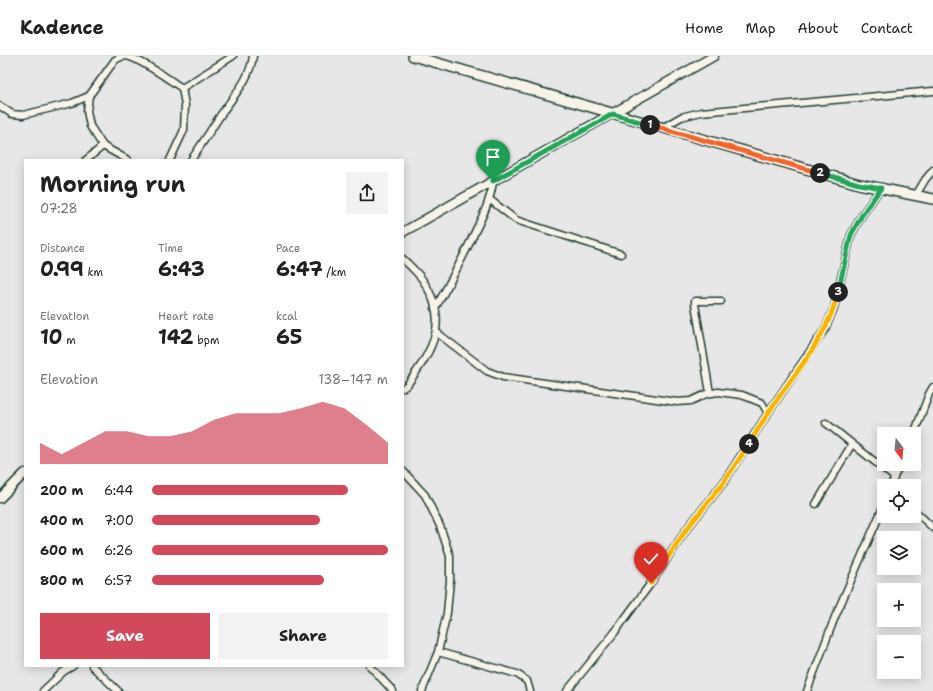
<!DOCTYPE html>
<meta charset="utf-8">
<style>
:root{--surface:#fff;--page:#f2f2f2;--text:#202124;--muted:#757577;--line:#e0e0e0;--accent:#d1495b}
body{margin:0;font-family:"Shantell Sans",sans-serif;background:var(--page);color:var(--text);height:100vh;display:flex;flex-direction:column;font-size:15px;white-space:nowrap}
*{box-sizing:border-box;margin:0}
p{font-size:13px;color:var(--muted)}
.icon{flex:none;width:22px;height:22px;fill:none;stroke:currentColor;stroke-width:2;stroke-linecap:round;stroke-linejoin:round}
.map{position:relative;flex:1;overflow:hidden}
.drawer{position:absolute;left:24px;top:103px;width:380px;height:508px;display:flex;flex-direction:column;background:var(--surface);border-radius:0px;box-shadow:0 2px 10px #0003}
.drawer>*{flex:none}
.needle{width:26px;rotate:164deg}
.controls{position:absolute;left:877px;top:371px;display:grid;gap:8px}
.controls a{display:grid;place-items:center;width:44px;height:44px;border-radius:0px;background:var(--surface);box-shadow:0 2px 10px #0003;font-size:20px}
.pin{position:absolute;display:grid;place-items:center;width:34px;height:34px;color:#fff;margin:-41px -17px;border-radius:50% 50% 50% 0;rotate:-45deg;box-shadow:0 0 4px #0007}
.pin .icon{rotate:45deg}
.km{position:absolute;width:20px;height:20px;margin:-10px;border-radius:50%;background:#222;color:#fff;font-size:11px;line-height:20px;text-align:center}
.round{display:grid;place-items:center;flex:none;width:42px;height:42px;border-radius:0px;background:var(--page)}
.headline{display:flex;align-items:center;justify-content:space-between;height:68px;padding:0 16px}
h1{font-size:22px;font-weight:700;line-height:30px}
.figures{display:grid;grid-template-columns:repeat(3,1fr);gap:6px;height:68px;padding:4px 16px}
.figures div{display:grid;align-content:center}
.figures b{font-size:20px;font-weight:700}
.figures small{font-size:11px;font-weight:400}
.figures p{font-size:11px}
.chart{height:112px;padding:8px 16px}
.chart p{display:flex;justify-content:space-between}
.chart svg{width:100%;height:72px;margin-top:4px;fill:var(--accent);opacity:.7}
.button{display:flex;gap:8px;margin-top:auto;padding:8px 16px}
.button a{flex:1;height:46px;border-radius:0px;background:var(--accent);color:#fff;font-size:16px;font-weight:700;line-height:46px;text-align:center}
.button a+a{background:var(--page);color:var(--text)}
ul{padding:0 16px;list-style:none;font-size:13px}
li{display:grid;grid-template-columns:64px 48px 1fr;align-items:center;height:30px}
li i{height:10px;border-radius:5px;background:var(--accent)}
header{display:flex;align-items:center;gap:24px;box-sizing:border-box;height:56px;padding:0 20px;background:var(--surface);border-bottom:1px solid var(--line)}
header strong{font-size:19px}
nav{display:flex;gap:22px;margin-inline-start:auto;font-size:14px}
.map>svg:first-child{display:block}
.lines{fill:none;stroke-linecap:round;stroke-linejoin:round}
.minor-casing{stroke:#1f3d34;stroke-width:9}
.tertiary-casing{stroke:#1f3d34;stroke-width:11}
.secondary-casing{stroke:#1f3d34;stroke-width:12}
.minor{stroke:#f7f3e8;stroke-width:6}
.tertiary{stroke:#f7f3e8;stroke-width:8}
.secondary{stroke:#f7f3e8;stroke-width:9}
.split-1-casing{stroke:#fff;stroke-width:8}
.split-2-casing{stroke:#fff;stroke-width:8}
.split-3-casing{stroke:#fff;stroke-width:8}
.split-4-casing{stroke:#fff;stroke-width:8}
.split-5-casing{stroke:#fff;stroke-width:8}
.split-1{stroke:#22a559;stroke-width:5}
.split-2{stroke:#f0652b;stroke-width:5}
.split-3{stroke:#22a559;stroke-width:5}
.split-4{stroke:#f5b400;stroke-width:5}
.split-5{stroke:#f5b400;stroke-width:5}
</style>
<header>
<strong>Kadence</strong>
<nav><a>Home</a><a>Map</a><a>About</a><a>Contact</a></nav>
</header>
<div class="map">
<svg width="933" height="635" viewBox="0 0 933 635">
<rect width="100%" height="100%" fill="#e8e7e8"/>
<filter id="ink" filterUnits="userSpaceOnUse"><feTurbulence type="fractalNoise" baseFrequency=".025" numOctaves="2"/><feDisplacementMap in="SourceGraphic" scale="8" xChannelSelector="R" yChannelSelector="G"/><feConvolveMatrix kernelMatrix="1 2 1 2 8 2 1 2 1" color-interpolation-filters="sRGB"/></filter>
<g filter="url(#ink)">
<g class="lines">
<defs>
<g id="minor">
<polyline points="89,40 87,55 90,70 103,90 128,104"/>
<path d="M0,50L12,58L23,59L72,47L89,40L115,4C119,2 121,0 126,0C139,2 170,24 182,32L233,0"/>
<polyline points="662,72 681,61 701,56 933,35"/>
<polyline points="86,104 103,90"/>
<polyline points="170,104 184,74 185,49 182,32"/>
<path d="M191,104C202,88 212,72 222,57C235,38 250,23 253,0"/>
<polyline points="916,139 925,124 933,114"/>
<polyline points="489,143 516,164 621,198"/>
<path d="M403,203C409,209 417,216 422,223C451,265 433,293 407,329L403,332"/>
<path d="M435,252C450,228 462,203 474,178C482,161 491,144 493,125"/>
<polyline points="436,276 487,315 503,321 677,346 691,345 706,338 718,336 742,339 762,347 768,357"/>
<polyline points="710,337 695,248 695,245 721,245"/>
<polyline points="826,367 894,421"/>
<polyline points="914,378 929,338 933,331"/>
<polyline points="403,415 425,439 440,470 450,500 450,524 447,557 438,596"/>
<polyline points="892,430 894,421 900,408"/>
<polyline points="816,448 852,388"/>
<polyline points="914,454 933,472"/>
<polyline points="92,610 118,635"/>
<polyline points="370,610 393,635"/>
<polyline points="43,635 63,616 73,610"/>
<polyline points="422,635 438,596 517,618 527,625 530,635"/>
<polyline points="567,635 615,576 651,527 686,474 724,426 768,357 825,273 834,252 851,179 862,159 881,132"/>
<polyline points="807,635 835,561 884,449"/>
</g>
<g id="tertiary">
<polyline points="403,176 714,0"/>
<polyline points="0,442 25,417"/>
</g>
<polyline id="secondary" points="413,0 859,128 933,143"/>
</defs>
<use href="#minor" class="minor-casing"/>
<use href="#tertiary" class="tertiary-casing"/>
<use href="#secondary" class="secondary-casing"/>
<use href="#minor" class="minor"/>
<use href="#tertiary" class="tertiary"/>
<use href="#secondary" class="secondary"/>
</g>
</g>
<g class="lines" filter="url(#ink)">
<defs>
<polyline id="split-1" points="493,125 613,58 650,69"/>
<polyline id="split-2" points="650,69 820,117"/>
<polyline id="split-3" points="820,117 859,128 881,132 862,159 851,179 838,236"/>
<path id="split-4" d="M749,388C759,371 770,354 781,338C804,306 829,276 838,236"/>
<polyline id="split-5" points="651,527 686,474 724,426 749,388"/>
</defs>
<use href="#split-1" class="split-1-casing"/>
<use href="#split-2" class="split-2-casing"/>
<use href="#split-3" class="split-3-casing"/>
<use href="#split-4" class="split-4-casing"/>
<use href="#split-5" class="split-5-casing"/>
<use href="#split-1" class="split-1"/>
<use href="#split-2" class="split-2"/>
<use href="#split-3" class="split-3"/>
<use href="#split-4" class="split-4"/>
<use href="#split-5" class="split-5"/>
</g>
</svg>
<div class="controls">
<a><svg class="needle" viewBox="-14 -14 28 28"><path d="M0-13l5 13h-10z" fill="#e53935"/><path d="M0 13l5-13h-10z" fill="#757577"/></svg></a>
<a><svg class="icon" aria-label="locate" viewBox="0 0 24 24"><circle cx="12" cy="12" r="6"/><path d="M12 2v4M12 18v4M2 12h4M18 12h4"/></svg></a>
<a><svg class="icon" aria-label="layers" viewBox="0 0 24 24"><path d="M12 4l9 5-9 5-9-5zM3 14l9 5 9-5"/></svg></a>
<a>+</a>
<a>−</a>
</div>
<div class="pin" style="left:493px;top:125px;background:#1e9e55"><svg class="icon" aria-label="arrive" viewBox="0 0 24 24"><path d="M6 21V4h12l-3 4 3 4H6"/></svg></div>
<div class="pin" style="left:651px;top:527px;background:#d93025"><svg class="icon" aria-label="check" viewBox="0 0 24 24"><path d="M5 12l5 5 9-10"/></svg></div>
<b class="km" style="left:650px;top:69px">1</b>
<b class="km" style="left:820px;top:117px">2</b>
<b class="km" style="left:838px;top:236px">3</b>
<b class="km" style="left:749px;top:388px">4</b>
<section class="drawer">
<div class="headline"><div><h1>Morning run</h1><p>07:28</p></div><a class="round"><svg class="icon" aria-label="share" viewBox="0 0 24 24"><path d="M12 15V3M7 8l5-5 5 5M5 13v7h14v-7"/></svg></a></div>
<div class="figures">
<div><p>Distance</p><b>0.99<small> km</small></b></div>
<div><p>Time</p><b>6:43</b></div>
<div><p>Pace</p><b>6:47<small> /km</small></b></div>
</div>
<div class="figures">
<div><p>Elevation</p><b>10<small> m</small></b></div>
<div><p>Heart rate</p><b>142<small> bpm</small></b></div>
<div><p>kcal</p><b>65</b></div>
</div>
<div class="chart"><p><span>Elevation</span>138–147 m</p>
<svg viewBox="0 0 160 44" preserveAspectRatio="none"><path d="M0 44V31L10 38L20 31L30 24L40 24L50 27L60 27L70 24L80 17L90 13L100 13L110 13L120 10L130 6L140 10L150 20L160 31V44z"/></svg>
</div>
<ul>
<li><b>200 m</b>6:44<i style="width:83%"></i></li>
<li><b>400 m</b>7:00<i style="width:71%"></i></li>
<li><b>600 m</b>6:26<i style="width:100%"></i></li>
<li><b>800 m</b>6:57<i style="width:73%"></i></li>
</ul>
<div class="button"><a>Save</a><a>Share</a></div>
</section>
</div>
